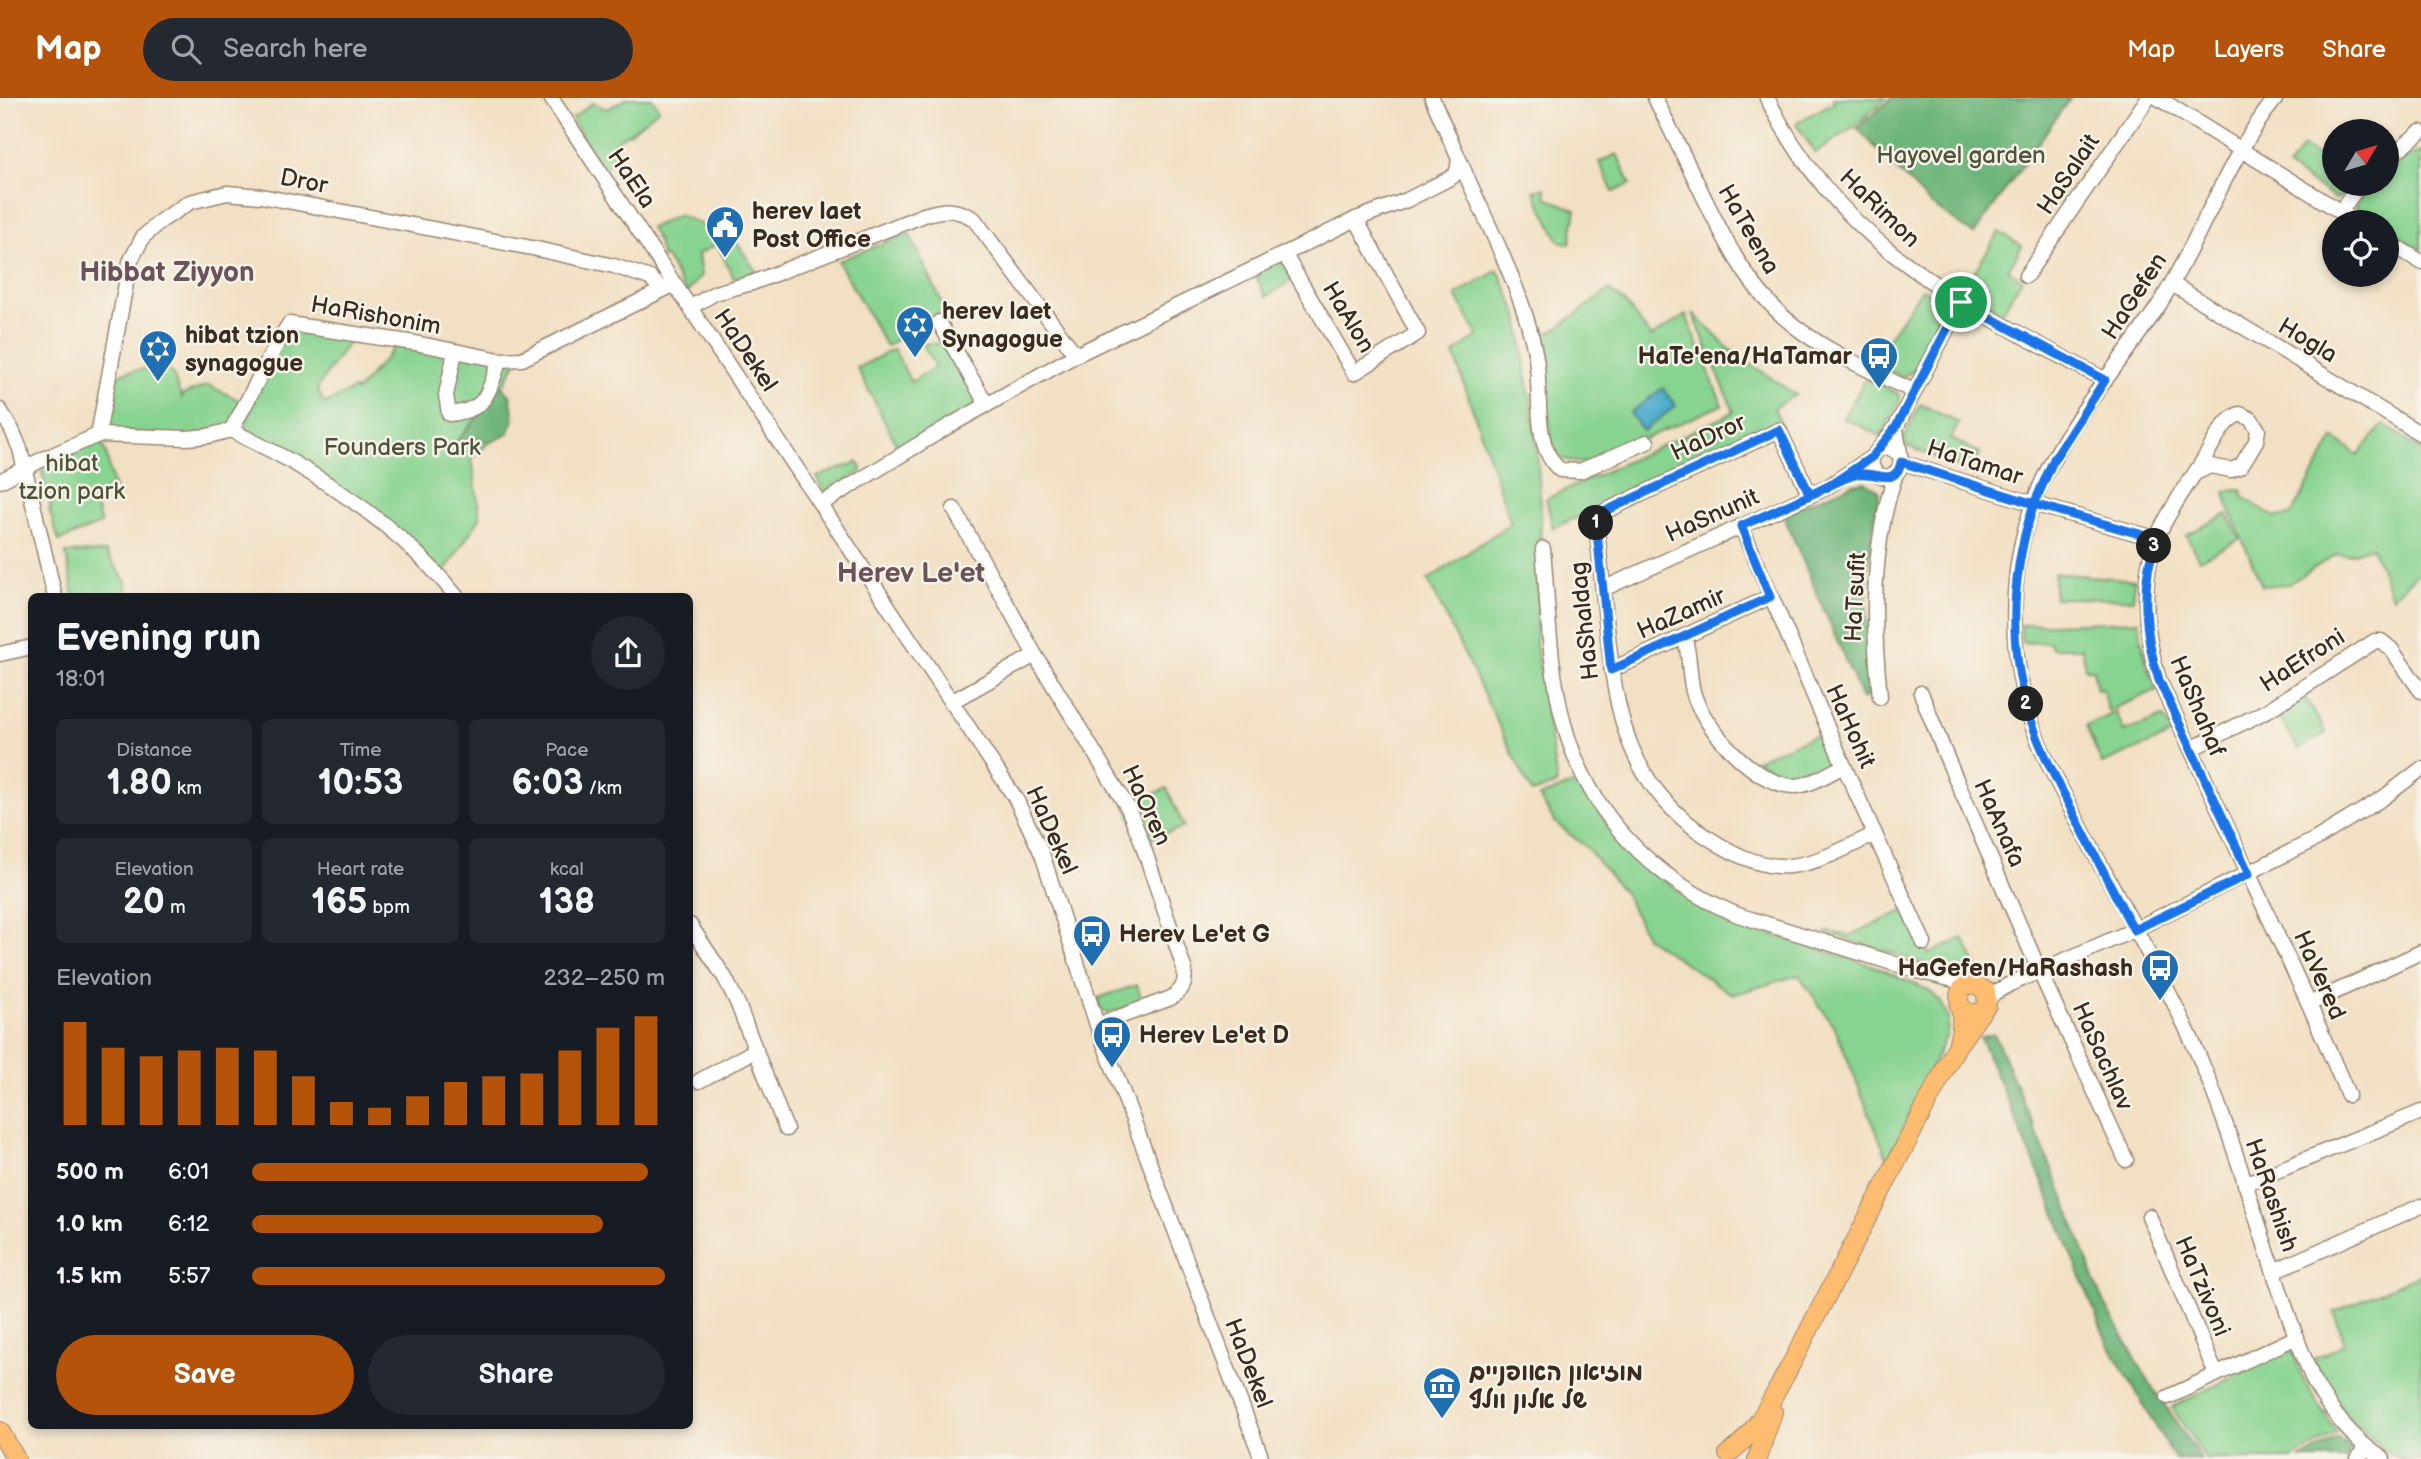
<!DOCTYPE html>
<meta charset="utf-8">
<style>
:root{--surface:#171b24;--page:#242831;--text:#f1f3f6;--muted:#9ea1a6;--accent:#b45309}
body{margin:0;font-family:"Balsamiq Sans","Playpen Sans Hebrew",sans-serif;background:var(--page);color:var(--text);height:100vh;display:flex;flex-direction:column;font-size:26px;white-space:nowrap}
*{box-sizing:border-box;margin:0}
p{font-size:23px;color:var(--muted)}
.icon{flex:none;width:38px;height:38px;fill:none;stroke:currentColor;stroke-width:2;stroke-linecap:round;stroke-linejoin:round}
.map{position:relative;flex:1;overflow:hidden}
.sheet{position:absolute;left:28px;top:495px;width:665px;height:836px;display:flex;flex-direction:column;background:var(--surface);border-radius:10px;box-shadow:0 4px 10px #0003}
.sheet>*{flex:none}
.needle{width:46px;rotate:52deg}
.tools{position:absolute;left:2322px;top:21px;display:grid;gap:14px}
.tools a{display:grid;place-items:center;width:77px;height:77px;border-radius:50%;background:var(--surface);box-shadow:0 4px 10px #0003;font-size:35px}
.pin{position:absolute;display:grid;place-items:center;width:60px;height:60px;color:#fff;margin:-30px;border:4px solid #fff;border-radius:50%;box-shadow:0 2px 7px #0007}
.km{position:absolute;width:35px;height:35px;margin:-18px;border-radius:50%;background:#222;color:#fff;font-size:19px;line-height:35px;text-align:center}
.round{display:grid;place-items:center;flex:none;width:74px;height:74px;border-radius:37px;background:var(--page)}
.overview{display:flex;align-items:center;justify-content:space-between;height:119px;padding:0 28px}
h1{font-size:38px;font-weight:800;line-height:52px}
.figures{display:grid;grid-template-columns:repeat(3,1fr);gap:10px;height:119px;padding:7px 28px}
.figures div{display:grid;align-content:center;border-radius:10px;background:var(--page);text-align:center}
.figures b{font-size:35px;font-weight:800}
.figures small{font-size:19px;font-weight:400}
.figures p{font-size:19px}
.chart{height:196px;padding:14px 28px}
.chart p{display:flex;justify-content:space-between}
.chart svg{width:100%;height:126px;margin-top:7px;stroke:var(--accent);stroke-width:6}
.cta{display:flex;gap:14px;margin-top:auto;padding:14px 28px}
.cta a{flex:1;height:80px;border-radius:42px;background:var(--accent);color:#fff;font-size:28px;font-weight:800;line-height:80px;text-align:center}
.cta a+a{background:var(--page);color:var(--text)}
ul{padding:0 28px;list-style:none;font-size:23px}
li{display:grid;grid-template-columns:112px 84px 1fr;align-items:center;height:52px}
li i{height:18px;border-radius:9px;background:var(--accent)}
header{display:flex;align-items:center;gap:42px;box-sizing:border-box;height:98px;padding:0 35px;background:var(--accent);color:#fff}
header strong{font-size:33px}
nav{display:flex;gap:38px;margin-inline-start:auto;font-size:24px}
.search{width:490px;height:63px;background:var(--page);display:flex;align-items:center;gap:18px;box-sizing:border-box;padding:0 24px;border-radius:38px;color:var(--muted);font-size:26px}
.map>svg:first-child{display:block}
.green{fill:#87d390;stroke:#617e57;stroke-width:2}
.forest{fill:#6db57a;stroke:#54704c;stroke-width:2}
.water{fill:#4dabcc;stroke:#446a75;stroke-width:2}
.lines{fill:none;stroke-linecap:round;stroke-linejoin:round}
.minor-casing{stroke:#968571;stroke-width:17}
.major-casing{stroke:#968571;stroke-width:20}
.minor{stroke:#fff;stroke-width:14}
.major{stroke:#fdbc6f;stroke-width:18}
.route-casing{stroke:#fff;stroke-width:14}
.route{stroke:#1a73e8;stroke-width:9}
.labels{text-anchor:middle;stroke-width:5;stroke-linejoin:round;paint-order:stroke}
.park-label{font-size:24px;fill:#4e543a;stroke:#f7f3e8}
.street-label{font-size:24px;fill:#3b2a1e;stroke:#f7f3e8}
.poi-label{font-size:24px;font-weight:bold;fill:#3b2a1e;stroke:#f7f3e8;text-anchor:start}
.quarter-label{font-size:28px;font-weight:bold;fill:#6c525a;stroke:#f7f3e8}
</style>
<header>
<strong>Map</strong>
<div class="search"><svg class="icon" aria-label="search" viewBox="0 0 24 24"><circle cx="10" cy="10" r="6"/><path d="M15 15l6 6"/></svg>Search here</div>
<nav><a>Map</a><a>Layers</a><a>Share</a></nav>
</header>
<div class="map">
<svg width="2421" height="1361" viewBox="0 0 2421 1361">
<rect width="100%" height="100%" fill="#f7f3e8"/>
<filter id="ink" filterUnits="userSpaceOnUse"><feTurbulence type="fractalNoise" baseFrequency=".0143" numOctaves="2"/><feDisplacementMap in="SourceGraphic" scale="14" xChannelSelector="R" yChannelSelector="G"/><feConvolveMatrix kernelMatrix="1 2 1 2 8 2 1 2 1" color-interpolation-filters="sRGB"/></filter>
<filter id="wash" filterUnits="userSpaceOnUse"><feTurbulence type="fractalNoise" baseFrequency=".00686" numOctaves="4" result="noise"/><feDisplacementMap in="SourceGraphic" scale="28" xChannelSelector="R" yChannelSelector="G"/><feGaussianBlur stdDeviation="1.57" result="paint"/><feColorMatrix in="noise" values="0 0 0 0 0 0 0 0 0 0 0 0 0 0 0 0 0 1.4 0 .05"/><feComposite in="paint" operator="in"/></filter>
<g filter="url(#wash)">
<rect width="100%" height="100%" fill="#f2e0c4"/>
<g class="green">
<polygon points="628,0 652,0 659,11 628,36 627,35 614,45 617,62 603,70 572,21 592,5 607,11"/>
<polygon points="1833,0 1886,0 1851,31 1815,55 1796,25 1834,4"/>
<polygon points="2334,46 2334,86 2352,86 2345,96 2336,101 2287,69 2303,49 2323,61"/>
<polygon points="2421,54 2421,152 2387,131 2387,124 2377,124 2357,111 2356,105 2372,86 2387,86 2387,72 2403,61"/>
<polygon points="1617,56 1631,86 1613,94 1599,64"/>
<polygon points="1545,90 1547,100 1576,112 1570,146 1559,143 1534,93"/>
<polygon points="679,117 735,142 756,173 734,181 717,146 698,156 701,178 686,196 666,159 662,160 657,142 650,130"/>
<polygon points="1999,134 2022,148 2008,172 2022,181 2002,214 1964,190"/>
<polygon points="909,135 945,211 886,248 838,163"/>
<polygon points="1285,157 1298,178 1266,199 1253,172"/>
<polygon points="1498,172 1518,217 1537,348 1541,419 1536,547 1557,686 1532,695 1428,482 1511,425 1454,256 1478,238 1456,197"/>
<polygon points="1922,191 1935,199 1942,215 1913,273 1902,279 1872,264"/>
<polygon points="1609,192 1624,203 1651,239 1686,217 1722,307 1594,363 1580,365 1559,360 1552,345 1538,239 1555,232"/>
<polygon points="1693,215 1729,251 1796,297 1774,309 1781,326 1553,430 1546,401 1734,314"/>
<polygon points="289,226 354,236 317,290 324,306 354,291 356,294 400,243 518,261 495,302 504,331 472,360 480,420 441,479 403,435 245,332 260,276"/>
<polygon points="951,245 987,307 902,357 857,270 894,251 911,284 935,269 923,246"/>
<polygon points="164,268 173,277 182,301 182,297 208,287 247,306 231,332 187,340 98,332 112,280 125,274"/>
<polygon points="1866,280 1899,296 1900,302 1881,338 1843,320"/>
<polygon points="1920,306 1959,325 1951,341 1980,355 1970,374 1907,348 1903,342"/>
<polygon points="2384,326 2421,352 2421,472 2392,499 2372,449 2347,457 2337,456 2288,486 2262,488 2229,410 2225,393 2242,392 2243,399 2275,419 2291,417 2334,340 2358,357"/>
<polygon points="98,337 106,355 114,391 93,398 101,426 59,443 49,411 51,410 39,363"/>
<polygon points="858,364 862,373 825,395 817,379"/>
<polygon points="2227,416 2240,441 2199,462 2186,437"/>
<polygon points="106,454 126,484 126,499 74,499 66,455"/>
<polygon points="2054,475 2135,482 2133,501 2054,500"/>
<path d="M2139,523C2141,549 2147,569 2157,592L2108,613L2103,591L2097,592L2093,571H2085L2082,550H2052L2050,544L2022,545L2021,527Z"/>
<polygon points="2307,602 2326,635 2299,651 2279,619"/>
<polygon points="2116,614 2124,634 2163,619 2173,636 2102,666 2086,628"/>
<path d="M1820,635L1834,666C1792,684 1796,686 1756,662Z"/>
<polygon points="1581,683 1613,737 1651,772 1687,799 1740,827 1871,867 1929,892 1941,904 1948,920 1947,936 1888,1062 1835,930 1799,877 1733,897 1647,840 1625,796 1587,750 1556,725 1539,699"/>
<polygon points="1167,690 1184,729 1142,744 1126,708"/>
<polygon points="1903,813 1929,856 1963,840 1982,879 1941,871 1825,834 1851,837"/>
<polygon points="1137,887 1142,904 1108,916 1101,912 1098,900"/>
<polygon points="2421,1176 2421,1361 2401,1361 2383,1351 2346,1316 2325,1287 2313,1261 2345,1246 2334,1214"/>
<polygon points="2288,1252 2294,1255 2303,1281 2337,1335 2292,1361 2206,1361 2172,1309"/>
</g>
<g class="forest">
<polygon points="1892,0 2070,0 1974,136 1929,105 1857,30"/>
<polygon points="497,285 510,297 514,321 508,336 489,345 472,339 452,349 481,315"/>
<path d="M1865,384L1878,392L1879,399C1873,430 1868,460 1867,492C1866,527 1869,561 1873,596L1862,601L1783,416L1853,386Z"/>
<polygon points="1994,936 2064,1099 2100,1197 2150,1286 2201,1361 2175,1361 2107,1244 2044,1087 1980,940"/>
<polygon points="2338,1340 2351,1350 2346,1361 2301,1361"/>
</g>
<polygon class="water" points="1663,290 1676,308 1643,333 1630,315"/>
</g>
<g filter="url(#ink)">
<g class="lines">
<defs>
<g id="minor">
<polyline points="551,0 1016,701 1042,756 1097,927 1262,1361"/>
<path d="M1655,0C1670,30 1685,61 1700,91C1724,141 1748,191 1792,226C1828,255 1872,273 1913,293"/>
<path d="M1767,0C1844,154 1962,204 2105,282"/>
<polyline points="2158,0 2357,124"/>
<path d="M2276,0C2226,61 2200,144 2157,210C2119,267 2072,319 2043,382C2007,460 2006,552 2034,632C2046,665 2064,696 2080,728C2116,797 2156,865 2189,936C2241,1048 2266,1170 2314,1284C2332,1315 2352,1341 2383,1361"/>
<path d="M1459,61C1485,123 1525,194 1536,260C1542,295 1532,348 1560,372L1580,373L1647,344"/>
<polyline points="2387,61 2420,34"/>
<polyline points="2340,114 2360,86"/>
<polyline points="2387,143 2421,164"/>
<polyline points="1285,157 1354,275 1418,235 1356,121"/>
<polyline points="2026,178 2148,0"/>
<polyline points="2172,186 2421,336"/>
<path d="M691,209L715,195L752,185L924,117C944,111 956,110 974,121L1076,257"/>
<polyline points="939,224 987,307"/>
<path d="M455,254L446,297L449,316C489,312 487,295 500,262"/>
<polyline points="0,312 12,332 20,351 55,499"/>
<path d="M1896,329C1896,343 1904,359 1899,372L1889,379C1876,379 1870,371 1872,359L1879,351L1889,349L1899,356"/>
<path d="M231,332C253,344 276,354 297,367C358,403 413,444 457,499"/>
<polyline points="98,337 130,164 143,139 162,122 190,104 227,95 261,98 532,150 614,168 650,180 662,191"/>
<polyline points="1879,351 1896,329 1961,204"/>
<polyline points="1901,364 2034,406 2157,441"/>
<path d="M2196,375L2210,368L2231,372L2241,368L2256,343L2258,332L2251,321L2240,316C2223,321 2213,347 2204,361C2189,385 2171,409 2159,435C2139,479 2145,537 2159,582L2309,906L2348,997"/>
<path d="M0,383L39,363L98,337L187,340L208,338L231,332C252,297 267,260 289,226L415,245L500,262L522,261L675,186"/>
<path d="M1810,397L1779,332L1597,417L1596,424C1600,459 1603,495 1607,530C1616,617 1628,687 1707,739C1777,785 1804,771 1875,736"/>
<polyline points="821,406 947,329 1076,257 1356,121 1407,102 1452,79 1457,74 1459,61 1432,0"/>
<path d="M954,411L1035,557L1128,710L1141,742L1184,870C1186,885 1184,891 1171,900L1097,927"/>
<polyline points="1741,428 1844,668 1924,845"/>
<path d="M1543,451C1548,508 1549,570 1564,626C1588,716 1653,782 1738,817L1918,873L1970,886"/>
<polyline points="1603,491 1826,390 1872,359"/>
<path d="M1684,539C1691,557 1688,578 1694,597C1705,631 1755,687 1794,688C1810,688 1829,675 1844,668"/>
<polyline points="0,556 32,549"/>
<polyline points="1611,572 1770,499"/>
<polyline points="1921,595 1946,658 2039,872 2126,1062"/>
<path d="M1880,599C1872,524 1871,448 1896,375"/>
<polyline points="951,604 1035,557"/>
<polyline points="2191,651 2268,612 2375,543 2381,543 2391,551 2421,593"/>
<polyline points="690,827 725,880 737,904 786,1031"/>
<polyline points="1988,903 1994,895 2010,886 2134,832 2316,741 2383,700 2421,671"/>
<polyline points="2309,906 2421,854"/>
<polyline points="699,983 756,952"/>
<polyline points="2245,1086 2421,1014"/>
<polyline points="2149,1118 2216,1276"/>
<polyline points="2274,1173 2421,1108"/>
<polyline points="2168,1299 2297,1239"/>
<polyline points="2358,1361 2365,1349"/>
</g>
<g id="major">
<path d="M1958,944C1961,935 1962,925 1961,915C1959,901 1954,888 1975,886L1986,893L1987,907L1980,914L1971,916L1959,908"/>
<polyline points="0,1333 16,1361"/>
<path d="M1728,1356C1757,1335 1771,1302 1788,1272L1957,948L1982,913"/>
<polyline points="1757,1361 1773,1314"/>
</g>
</defs>
<use href="#minor" class="minor-casing"/>
<use href="#major" class="major-casing"/>
<use href="#minor" class="minor"/>
<use href="#major" class="major"/>
</g>
</g>
<g class="lines" filter="url(#ink)">
<defs>
<path id="route" d="M1961,204L1896,329L1872,359L1826,390L1741,428L1770,499L1611,572L1596,424L1597,417L1779,332L1810,397C1826,390 1841,380 1858,376C1870,374 1884,381 1892,378C1898,375 1900,370 1901,364L2034,406C2009,481 2007,561 2036,636C2048,668 2065,698 2080,728C2098,762 2115,798 2134,832L2249,776L2159,582C2145,539 2139,485 2157,441L2034,406L2054,361L2105,282L1961,204"/>
</defs>
<use href="#route" class="route-casing"/>
<use href="#route" class="route"/>
</g>
<defs>
<symbol id="civic-pin" viewBox="-11 -11 22 30"><path d="M0 17L-7.5 6A9.5 9.5 0 1 1 7.5 6Z" fill="#1f6fb2" stroke="#f7f3e8"/><path d="M-.6-6.5H3V-4.5H.6V-3L4-1V1h2V6H-6V1h2V-1L-.6-3ZM-1.2 2.5V6h2.4V2.5Z" fill="#fff"/></symbol>
<symbol id="synagogue-pin" viewBox="-11 -11 22 30"><path d="M0 17L-7.5 6A9.5 9.5 0 1 1 7.5 6Z" fill="#1f6fb2" stroke="#f7f3e8"/><path d="M0-6.5L5.6 3.2H-5.6ZM0 6.5L5.6-3.2H-5.6Z" fill="#fff"/></symbol>
<symbol id="bus-pin" viewBox="-11 -11 22 30"><path d="M0 17L-7.5 6A9.5 9.5 0 1 1 7.5 6Z" fill="#1f6fb2" stroke="#f7f3e8"/><path d="M-5-6H5V4H4V6H2V4H-2V6H-4V4H-5ZM-3.5-4V0h7V-4ZM-3.5 1.2v1.5H-2V1.2ZM2 1.2v1.5H3.5V1.2Z" fill="#fff"/></symbol>
<symbol id="museum-pin" viewBox="-11 -11 22 30"><path d="M0 17L-7.5 6A9.5 9.5 0 1 1 7.5 6Z" fill="#1f6fb2" stroke="#f7f3e8"/><path d="M0-6L6-3V-2H-6V-3ZM-5-1h2V3h-2ZM-1-1h2V3h-2ZM3-1h2V3H3ZM-6 4H6V6H-6Z" fill="#fff"/></symbol>
</defs>
<g fill-rule="evenodd">
<use href="#civic-pin" x="703" y="105" width="44" height="60"/>
<use href="#synagogue-pin" x="893" y="205" width="44" height="60"/>
<use href="#synagogue-pin" x="136" y="229" width="44" height="60"/>
<use href="#bus-pin" x="1857" y="236" width="44" height="60"/>
<use href="#bus-pin" x="1070" y="814" width="44" height="60"/>
<use href="#bus-pin" x="2138" y="848" width="44" height="60"/>
<use href="#bus-pin" x="1090" y="915" width="44" height="60"/>
<use href="#museum-pin" x="1420" y="1266" width="44" height="60"/>
</g>
<g class="labels">
<g class="park-label">
<text x="1961" y="65">Hayovel garden</text>
<text x="402" y="357">Founders Park</text>
<text x="72" y="373">hibat<tspan x="72" dy="28">tzion park</tspan></text>
</g>
<g class="street-label">
<text transform="translate(2068 76) rotate(-56)" y="8">HaSalait</text>
<text transform="translate(632 80) rotate(56)" y="8">HaEla</text>
<text transform="translate(304 83) rotate(11)" y="8">Dror</text>
<text transform="translate(1880 110) rotate(44)" y="8">HaRimon</text>
<text transform="translate(1749 131) rotate(60)" y="8">HaTeena</text>
<text transform="translate(2134 198) rotate(-57)" y="8">HaGefen</text>
<text transform="translate(376 217) rotate(10)" y="8">HaRishonim</text>
<text transform="translate(1349 219) rotate(59)" y="8">HaAlon</text>
<text transform="translate(2308 242) rotate(31)" y="8">Hogla</text>
<text transform="translate(746 252) rotate(56)" y="8">HaDekel</text>
<text transform="translate(1708 339) rotate(-25)" y="8">HaDror</text>
<text transform="translate(1975 364) rotate(18)" y="8">HaTamar</text>
<text transform="translate(1712 417) rotate(-24)" y="8">HaSnunit</text>
<text transform="translate(1855 499) rotate(-87)" y="8">HaTsufit</text>
<text transform="translate(1681 515) rotate(-24)" y="8">HaZamir</text>
<text transform="translate(1584 523) rotate(-96)" y="8">HaShaldag</text>
<text transform="translate(2302 562) rotate(-33)" y="8">HaEfroni</text>
<text transform="translate(2198 608) rotate(67)" y="8">HaShahaf</text>
<text transform="translate(1851 628) rotate(66)" y="8">HaHohit</text>
<text transform="translate(1147 707) rotate(65)" y="8">HaOren</text>
<text transform="translate(2000 725) rotate(66)" y="8">HaAnafa</text>
<text transform="translate(1052 732) rotate(66)" y="8">HaDekel</text>
<text transform="translate(2320 877) rotate(66)" y="8">HaVered</text>
<text transform="translate(2103 958) rotate(66)" y="8">HaSachlav</text>
<text transform="translate(2272 1097) rotate(71)" y="8">HaRashish</text>
<text transform="translate(2203 1188) rotate(67)" y="8">HaTzivoni</text>
<text transform="translate(1249 1265) rotate(69)" y="8">HaDekel</text>
</g>
<g class="poi-label">
<text x="752" y="121">herev laet<tspan x="752" dy="28">Post Office</tspan></text>
<text x="942" y="221">herev laet<tspan x="942" dy="28">Synagogue</tspan></text>
<text x="185" y="245">hibat tzion<tspan x="185" dy="28">synagogue</tspan></text>
<text x="1852" y="266" text-anchor="end">HaTe'ena/HaTamar</text>
<text x="1119" y="844">Herev Le'et G</text>
<text x="2133" y="878" text-anchor="end">HaGefen/HaRashash</text>
<text x="1139" y="945">Herev Le'et D</text>
<text x="1469" y="1282">מוזיאון האופניים<tspan x="1469" dy="28">של אלון וולף</tspan></text>
</g>
<g class="quarter-label">
<text x="167" y="183">Hibbat Ziyyon</text>
<text x="911" y="484">Herev Le'et</text>
</g>
</g>
</svg>
<div class="tools">
<a><svg class="needle" viewBox="-14 -14 28 28"><path d="M0-13l5 13h-10z" fill="#e53935"/><path d="M0 13l5-13h-10z" fill="#9ea1a6"/></svg></a>
<a><svg class="icon" aria-label="locate" viewBox="0 0 24 24"><circle cx="12" cy="12" r="6"/><path d="M12 2v4M12 18v4M2 12h4M18 12h4"/></svg></a>
</div>
<div class="pin" style="left:1961px;top:204px;background:#1e9e55"><svg class="icon" aria-label="arrive" viewBox="0 0 24 24"><path d="M6 21V4h12l-3 4 3 4H6"/></svg></div>
<b class="km" style="left:1596px;top:425px">1</b>
<b class="km" style="left:2026px;top:606px">2</b>
<b class="km" style="left:2154px;top:448px">3</b>
<section class="sheet">
<div class="overview"><div><h1>Evening run</h1><p>18:01</p></div><a class="round"><svg class="icon" aria-label="share" viewBox="0 0 24 24"><path d="M12 15V3M7 8l5-5 5 5M5 13v7h14v-7"/></svg></a></div>
<div class="figures">
<div><p>Distance</p><b>1.80<small> km</small></b></div>
<div><p>Time</p><b>10:53</b></div>
<div><p>Pace</p><b>6:03<small> /km</small></b></div>
</div>
<div class="figures">
<div><p>Elevation</p><b>20<small> m</small></b></div>
<div><p>Heart rate</p><b>165<small> bpm</small></b></div>
<div><p>kcal</p><b>138</b></div>
</div>
<div class="chart"><p><span>Elevation</span>232–250 m</p>
<svg viewBox="0 0 160 44" preserveAspectRatio="none"><path d="M5 44V8M15 44V17M25 44V20M35 44V18M45 44V17M55 44V18M65 44V27M75 44V36M85 44V38M95 44V34M105 44V29M115 44V27M125 44V26M135 44V18M145 44V10M155 44V6"/></svg>
</div>
<ul>
<li><b>500 m</b>6:01<i style="width:96%"></i></li>
<li><b>1.0 km</b>6:12<i style="width:85%"></i></li>
<li><b>1.5 km</b>5:57<i style="width:100%"></i></li>
</ul>
<div class="cta"><a>Save</a><a>Share</a></div>
</section>
</div>
